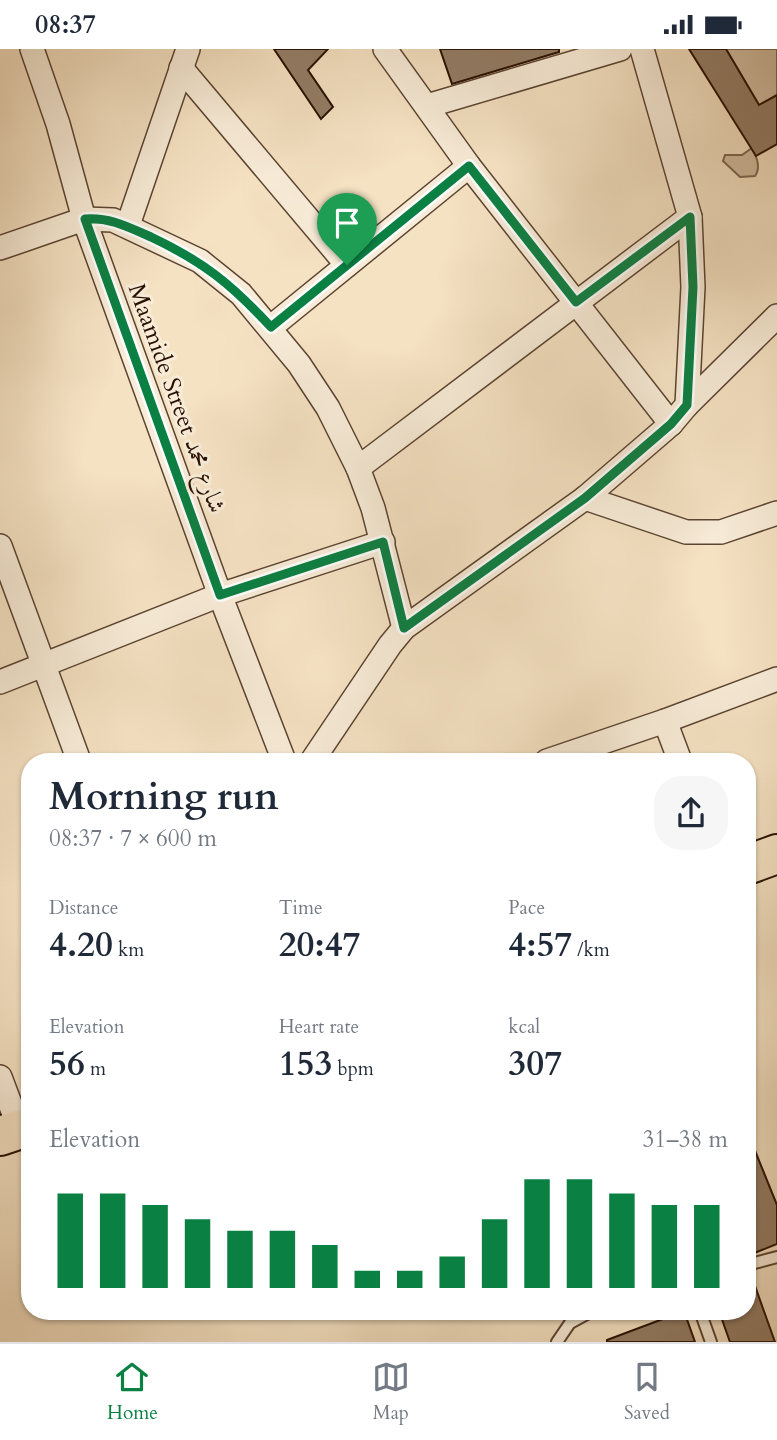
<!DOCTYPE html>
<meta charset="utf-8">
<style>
:root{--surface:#fff;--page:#f6f6f7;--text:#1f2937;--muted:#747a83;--line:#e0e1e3;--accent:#0b8043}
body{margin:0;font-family:Cardo,Amiri,serif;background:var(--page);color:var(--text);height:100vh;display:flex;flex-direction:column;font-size:26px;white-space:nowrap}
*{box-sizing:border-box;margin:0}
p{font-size:23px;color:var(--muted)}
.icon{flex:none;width:38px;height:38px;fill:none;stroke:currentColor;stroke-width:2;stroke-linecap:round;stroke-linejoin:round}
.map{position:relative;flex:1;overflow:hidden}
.side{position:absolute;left:21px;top:704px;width:735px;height:567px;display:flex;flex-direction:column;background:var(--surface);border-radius:28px;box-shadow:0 2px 5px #0004}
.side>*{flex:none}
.pin{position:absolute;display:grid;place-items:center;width:60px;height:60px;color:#fff;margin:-72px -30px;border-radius:50% 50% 50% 0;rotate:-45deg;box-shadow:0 0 7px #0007}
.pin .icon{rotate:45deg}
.round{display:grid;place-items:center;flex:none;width:74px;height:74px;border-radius:28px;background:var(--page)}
.head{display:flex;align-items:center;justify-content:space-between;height:119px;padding:0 28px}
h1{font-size:38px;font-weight:700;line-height:52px}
.metrics{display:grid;grid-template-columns:repeat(3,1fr);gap:10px;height:119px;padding:7px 28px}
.metrics div{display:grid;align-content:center}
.metrics b{font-size:35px;font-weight:700}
.metrics small{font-size:19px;font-weight:400}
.metrics p{font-size:19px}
.chart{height:196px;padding:14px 28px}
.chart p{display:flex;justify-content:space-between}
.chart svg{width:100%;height:126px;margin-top:7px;stroke:var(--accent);stroke-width:6}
.status{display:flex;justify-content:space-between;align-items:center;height:49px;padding:0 35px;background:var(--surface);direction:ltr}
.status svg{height:19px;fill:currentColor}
.tab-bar{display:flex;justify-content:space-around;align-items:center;height:98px;border-top:2px solid var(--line);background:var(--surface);font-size:19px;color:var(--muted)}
.tab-bar a{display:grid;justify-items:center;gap:4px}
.tab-bar .selected{color:var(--accent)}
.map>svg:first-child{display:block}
.green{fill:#d2bea2;stroke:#7d6752;stroke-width:2}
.building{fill:#937d66;stroke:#281001;stroke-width:2}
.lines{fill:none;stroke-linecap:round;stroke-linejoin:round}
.lane-casing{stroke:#5b4432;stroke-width:14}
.street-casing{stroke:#5b4432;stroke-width:26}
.highway-casing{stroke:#281001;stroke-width:42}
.lane{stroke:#f8ecd8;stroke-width:10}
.street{stroke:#f8ecd8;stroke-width:23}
.highway{stroke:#f5e2c3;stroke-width:38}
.route-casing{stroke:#fff;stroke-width:14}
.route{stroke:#0b8043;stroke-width:9}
.labels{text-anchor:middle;stroke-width:6;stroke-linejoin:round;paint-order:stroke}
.street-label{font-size:24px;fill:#281001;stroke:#f8ecd8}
</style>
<div class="status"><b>08:37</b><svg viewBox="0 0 49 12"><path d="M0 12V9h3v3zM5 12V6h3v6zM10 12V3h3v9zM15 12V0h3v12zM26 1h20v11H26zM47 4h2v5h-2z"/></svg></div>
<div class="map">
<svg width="777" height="1293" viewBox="0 0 777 1293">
<rect width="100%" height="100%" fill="#f5e2c3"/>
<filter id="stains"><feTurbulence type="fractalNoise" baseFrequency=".00286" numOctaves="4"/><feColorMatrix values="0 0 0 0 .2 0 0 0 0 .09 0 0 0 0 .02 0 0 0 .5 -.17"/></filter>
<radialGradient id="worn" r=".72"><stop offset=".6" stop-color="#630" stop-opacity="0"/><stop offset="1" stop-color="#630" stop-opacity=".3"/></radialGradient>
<g class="green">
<polygon points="726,0 777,0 777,46 759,56"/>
<path d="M752,99C757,108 761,119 755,127L740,128L723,112L725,106H742Z"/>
</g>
<g class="building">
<polygon points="274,0 328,0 308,21 333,58 321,70"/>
<polygon points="440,0 559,0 559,3 452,35"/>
<polygon points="689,0 726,0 759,56 777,46 777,95 756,107"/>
<polygon points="747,1082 777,1156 777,1195 747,1207"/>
<polygon points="750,1223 775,1293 730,1293 719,1262 747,1262 747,1224"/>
<polygon points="684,1262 695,1293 607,1293 607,1291"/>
</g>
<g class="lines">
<defs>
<g id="lane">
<polyline points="747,1216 777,1208"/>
<polyline points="700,1262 711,1293"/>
<polyline points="557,1293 570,1274 592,1262"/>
</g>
<g id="street">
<polyline points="32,0 58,75 84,170 220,546 284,712"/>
<polyline points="385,0 469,117 671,375"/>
<polyline points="181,19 347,216"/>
<polyline points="427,57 620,0"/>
<polyline points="128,176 188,0"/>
<polyline points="0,199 84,170 113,171 200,212 241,245 299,315 328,359 358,419 373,459 404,579"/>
<polyline points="271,278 469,117"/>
<polyline points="687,356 777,267"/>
<polyline points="358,419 690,168"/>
<polyline points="585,449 686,483 721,483 777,464"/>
<polyline points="0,497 79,712"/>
<polyline points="0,633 220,546 383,493"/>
<polyline points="665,672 680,712"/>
<polyline points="312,712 390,596 404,579 585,449 671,375 687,356 693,238 690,168 642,0"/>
<polyline points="547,712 665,672 777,630"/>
<polyline points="0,1028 20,1081"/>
</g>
<g id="highway">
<polyline points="747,816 777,805"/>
<polyline points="0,1087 30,1077"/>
</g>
</defs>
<use href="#lane" class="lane-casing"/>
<use href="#street" class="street-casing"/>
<use href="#highway" class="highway-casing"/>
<use href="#lane" class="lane"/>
<use href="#street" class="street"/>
<use href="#highway" class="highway"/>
</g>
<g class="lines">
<defs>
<path id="route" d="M469,117L576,253L690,168L693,238L687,356L671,375L585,449L404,579L383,493L220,546L85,170C110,168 128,178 151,188C204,213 231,235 271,278Z"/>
</defs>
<use href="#route" class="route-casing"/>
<use href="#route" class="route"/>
</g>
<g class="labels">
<g class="street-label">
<text transform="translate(177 349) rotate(70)" y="8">Maamide Street شارع محمد</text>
</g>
</g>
<rect width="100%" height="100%" filter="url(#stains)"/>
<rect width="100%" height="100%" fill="url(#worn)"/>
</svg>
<div class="pin" style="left:347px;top:216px;background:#1e9e55"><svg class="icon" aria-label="arrive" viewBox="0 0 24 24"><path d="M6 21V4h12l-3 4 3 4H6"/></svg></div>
<section class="side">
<div class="head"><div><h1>Morning run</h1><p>08:37 · 7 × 600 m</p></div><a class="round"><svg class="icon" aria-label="share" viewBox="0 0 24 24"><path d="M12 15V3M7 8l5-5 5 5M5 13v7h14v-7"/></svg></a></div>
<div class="metrics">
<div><p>Distance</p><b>4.20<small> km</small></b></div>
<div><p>Time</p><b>20:47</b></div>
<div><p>Pace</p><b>4:57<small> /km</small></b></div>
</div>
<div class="metrics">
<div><p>Elevation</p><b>56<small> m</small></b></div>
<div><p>Heart rate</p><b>153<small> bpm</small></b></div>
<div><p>kcal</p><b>307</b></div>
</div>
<div class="chart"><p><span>Elevation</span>31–38 m</p>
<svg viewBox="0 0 160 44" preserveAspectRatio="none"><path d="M5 44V11M15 44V11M25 44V15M35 44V20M45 44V24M55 44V24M65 44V29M75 44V38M85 44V38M95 44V33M105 44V20M115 44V6M125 44V6M135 44V11M145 44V15M155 44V15"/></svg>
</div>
</section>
</div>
<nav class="tab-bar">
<a class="selected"><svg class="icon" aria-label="home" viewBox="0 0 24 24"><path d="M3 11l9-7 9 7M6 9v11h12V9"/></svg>Home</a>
<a><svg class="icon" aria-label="map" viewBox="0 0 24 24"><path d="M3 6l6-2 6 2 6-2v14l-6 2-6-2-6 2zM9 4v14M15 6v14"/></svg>Map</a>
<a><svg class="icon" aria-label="saved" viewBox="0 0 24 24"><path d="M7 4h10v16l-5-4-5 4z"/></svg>Saved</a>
</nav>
